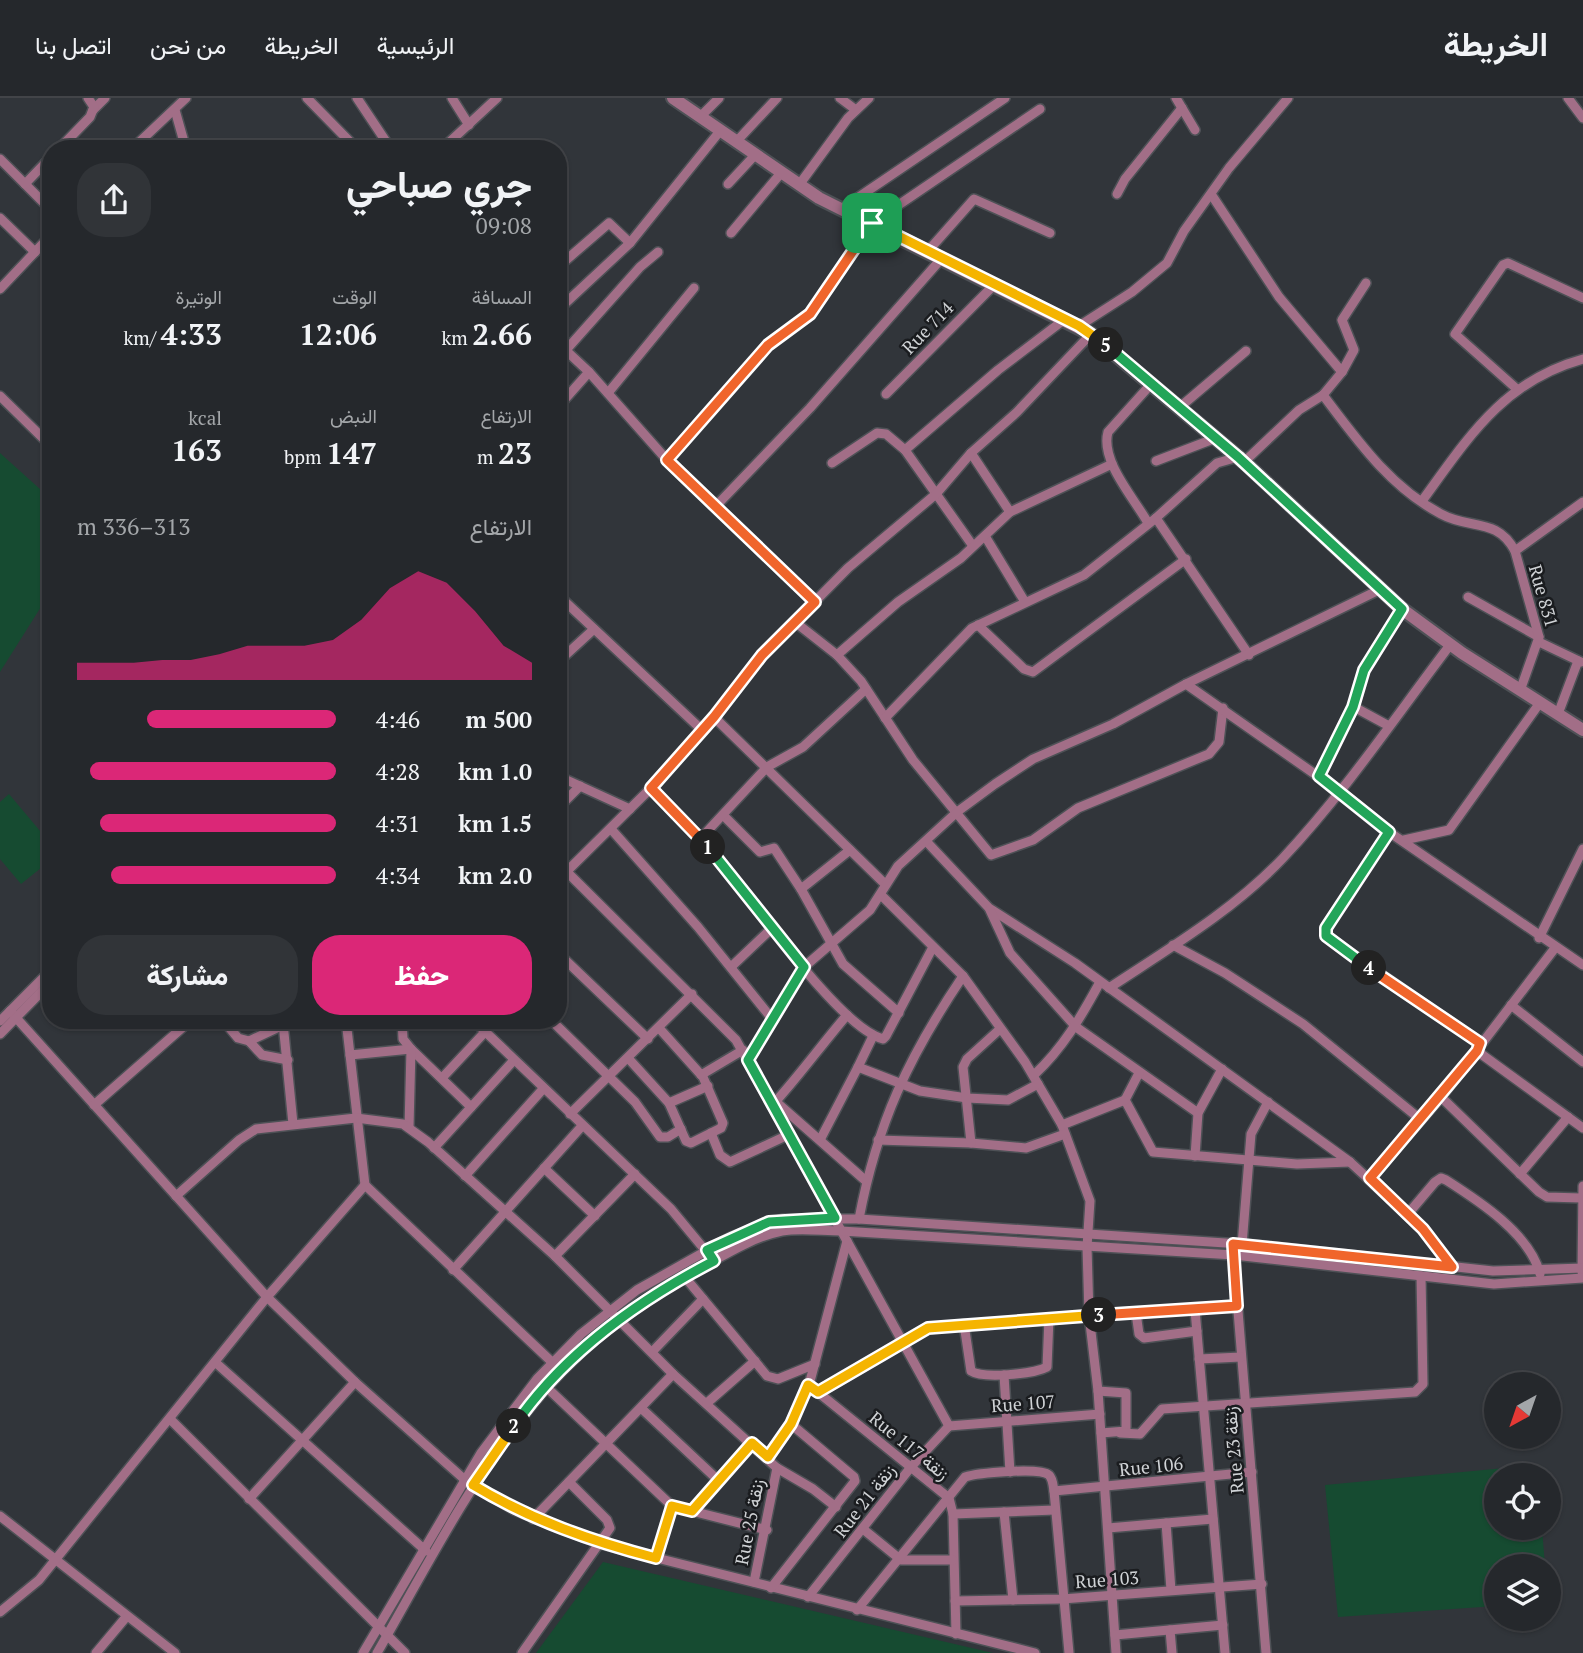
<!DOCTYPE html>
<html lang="ar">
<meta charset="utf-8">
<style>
:root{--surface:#25282c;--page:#313438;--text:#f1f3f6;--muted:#a3a6a9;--line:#424448;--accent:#db2777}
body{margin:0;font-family:"PT Serif",Vazirmatn,serif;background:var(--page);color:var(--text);direction:rtl;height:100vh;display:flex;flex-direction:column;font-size:26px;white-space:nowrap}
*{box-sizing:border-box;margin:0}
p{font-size:23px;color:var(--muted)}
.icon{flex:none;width:38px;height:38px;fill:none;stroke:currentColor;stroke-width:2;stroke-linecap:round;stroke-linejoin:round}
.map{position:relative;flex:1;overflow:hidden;direction:ltr}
.details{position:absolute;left:42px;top:42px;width:525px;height:889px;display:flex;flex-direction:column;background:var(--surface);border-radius:28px;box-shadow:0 2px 5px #0004,0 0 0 2px var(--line);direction:rtl}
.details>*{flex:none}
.needle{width:46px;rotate:220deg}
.tools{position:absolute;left:1484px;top:1274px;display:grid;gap:14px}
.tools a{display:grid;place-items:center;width:77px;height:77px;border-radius:50%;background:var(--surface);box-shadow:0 2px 5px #0004,0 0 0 2px var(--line);font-size:35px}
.pin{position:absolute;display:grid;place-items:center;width:60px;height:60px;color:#fff;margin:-30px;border-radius:14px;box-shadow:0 4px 10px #0006}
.km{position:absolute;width:35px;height:35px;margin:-18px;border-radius:50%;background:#222;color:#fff;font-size:19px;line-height:35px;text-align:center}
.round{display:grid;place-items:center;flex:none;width:74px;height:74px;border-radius:28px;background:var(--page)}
.summary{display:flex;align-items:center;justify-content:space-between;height:119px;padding:0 35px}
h1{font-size:38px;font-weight:800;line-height:52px}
.metrics{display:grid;grid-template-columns:repeat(3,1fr);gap:10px;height:119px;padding:7px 35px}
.metrics div{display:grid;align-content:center}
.metrics b{font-size:30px;font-weight:800}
.metrics small{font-size:19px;font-weight:400}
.metrics p{font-size:19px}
.chart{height:196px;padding:14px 35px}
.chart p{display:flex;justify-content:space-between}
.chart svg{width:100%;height:126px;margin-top:7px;fill:var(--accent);opacity:.7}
.primary-button{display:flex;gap:14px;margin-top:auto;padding:14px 35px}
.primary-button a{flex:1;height:80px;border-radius:28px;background:var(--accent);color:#fff;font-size:28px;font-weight:800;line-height:80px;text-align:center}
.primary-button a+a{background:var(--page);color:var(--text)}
ul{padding:0 35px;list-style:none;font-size:23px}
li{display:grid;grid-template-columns:112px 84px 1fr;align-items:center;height:52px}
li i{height:18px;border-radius:9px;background:var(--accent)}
header{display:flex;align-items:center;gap:42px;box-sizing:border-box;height:98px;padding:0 35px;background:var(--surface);border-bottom:2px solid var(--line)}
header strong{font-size:33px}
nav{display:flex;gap:38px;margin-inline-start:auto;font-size:24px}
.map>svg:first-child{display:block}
.green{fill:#164b31}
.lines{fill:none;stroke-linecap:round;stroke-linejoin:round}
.minor-casing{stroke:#4e5156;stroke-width:12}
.tertiary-casing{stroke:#4e5156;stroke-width:16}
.minor{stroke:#a26e87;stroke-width:9}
.tertiary{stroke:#a26e87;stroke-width:12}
.split-1-casing{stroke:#fff;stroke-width:14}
.split-2-casing{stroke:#fff;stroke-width:14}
.split-3-casing{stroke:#fff;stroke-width:14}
.split-4-casing{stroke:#fff;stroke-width:14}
.split-5-casing{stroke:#fff;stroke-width:14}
.split-6-casing{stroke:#fff;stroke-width:14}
.split-1{stroke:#f0652b;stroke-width:9}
.split-2{stroke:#22a559;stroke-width:9}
.split-3{stroke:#f5b400;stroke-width:9}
.split-4{stroke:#f0652b;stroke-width:9}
.split-5{stroke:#22a559;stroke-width:9}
.split-6{stroke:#f5b400;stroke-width:9}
.labels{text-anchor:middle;stroke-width:5;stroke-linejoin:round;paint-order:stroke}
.street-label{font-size:18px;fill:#d0d3d6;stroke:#1a1c1f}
</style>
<header>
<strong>الخريطة</strong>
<nav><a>الرئيسية</a><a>الخريطة</a><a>من نحن</a><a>اتصل بنا</a></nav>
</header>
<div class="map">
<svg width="1583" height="1555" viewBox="0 0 1583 1555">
<rect width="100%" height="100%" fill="#31353a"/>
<g class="green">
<polygon points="0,355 51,401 51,493 0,574"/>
<polygon points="9,696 51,746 51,762 21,786 0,761 0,704"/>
<polygon points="1537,1367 1538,1377 1496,1377 1496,1430 1542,1430 1545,1468 1496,1468 1496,1508 1338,1519 1325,1387"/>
<polygon points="603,1464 993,1555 536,1555"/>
</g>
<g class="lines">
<defs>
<g id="minor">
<polyline points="307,0 357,51"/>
<polyline points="357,0 391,51"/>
<polyline points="452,0 469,27"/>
<polyline points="840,0 856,12"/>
<polyline points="1176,0 1195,32"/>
<polyline points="1568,0 1583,20"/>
<polyline points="93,12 105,0"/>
<polyline points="175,12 186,51"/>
<polyline points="700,19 719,0"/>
<polyline points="736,44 777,0"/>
<polyline points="59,51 90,19 94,9 88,0"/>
<polyline points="132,51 186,0"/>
<polyline points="442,51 497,0"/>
<polyline points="0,61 51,112"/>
<polyline points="25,86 51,59"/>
<polyline points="728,86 755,57"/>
<polyline points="799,87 848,20 869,0"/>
<polyline points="1117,96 1125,81 1182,10"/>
<polyline points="1211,96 1279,199 1342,274 1323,297"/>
<polyline points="841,111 1005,0"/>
<polyline points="0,120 35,154"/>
<polyline points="731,135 781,75"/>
<polyline points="928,153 974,101 1050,135"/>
<polyline points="558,169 609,125 630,145"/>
<polyline points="0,191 51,137"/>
<polyline points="558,212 630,145 720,33"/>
<polyline points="1079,228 1132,194 1167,165 1184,133 1229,70 1288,0"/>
<polyline points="558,245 589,274 667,362 815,504"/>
<polyline points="566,252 640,169 658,154"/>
<polyline points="1342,274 1354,252 1342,222 1366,185"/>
<polyline points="1518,292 1455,236 1503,167 1508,165 1583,200"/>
<polyline points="608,295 694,190"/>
<polyline points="886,296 994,187"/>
<polyline points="0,298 51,348"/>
<polyline points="558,309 589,274"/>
<polyline points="1180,309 1246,253"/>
<polyline points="905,352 998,272 1065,221"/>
<polyline points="971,355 1010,414"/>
<polyline points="667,362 768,247 810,216 872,125 1040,11"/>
<polyline points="1156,363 1216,340"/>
<path d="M1244,364L1299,312L1323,297C1357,342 1390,389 1441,416C1470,432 1497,419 1515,453"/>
<polyline points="832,365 877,335 886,336 905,352 973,448"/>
<path d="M1422,403C1468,340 1503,283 1583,261"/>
<polyline points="716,408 810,310 942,160"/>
<polyline points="1156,420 1249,557"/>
<path d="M1148,425C1134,400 1100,363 1108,334L1152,285"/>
<polyline points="985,438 1025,504"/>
<polyline points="558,497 702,632"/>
<polyline points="1468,499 1539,539"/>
<polyline points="795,524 837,557 861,583 913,662 991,757 1033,742 1078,710 1209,656 1219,644 1223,610"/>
<polyline points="978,527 1024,571 1033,574 1186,461"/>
<polyline points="1539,544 1581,564"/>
<polyline points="837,557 898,504 961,460 1010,414 1112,366"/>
<polyline points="558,564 594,531"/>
<polyline points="1186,586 1339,693 1389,734 1583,867"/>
<polyline points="1521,590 1539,539 1515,453 1583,404"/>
<polyline points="1558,616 1578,563"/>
<polyline points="714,619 885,786"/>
<polyline points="885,620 972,530 1084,477 1156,420 1217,365 1238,359"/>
<polyline points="1389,628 1354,609 1364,572 1402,511"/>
<polyline points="558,678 630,711"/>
<polyline points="1319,678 1354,609"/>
<path d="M651,690C668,707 685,722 700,740C739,782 835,928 883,941L886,938L933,849"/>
<polyline points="558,710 580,688"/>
<polyline points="723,717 760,754 774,750 801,791 843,866 899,915"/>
<polyline points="611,731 698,829 773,922"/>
<polyline points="1389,734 1328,825 1326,838 1480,945"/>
<polyline points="701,740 767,669 803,649 866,591"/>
<polyline points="1404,742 1449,732 1539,606"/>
<polyline points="926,743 989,810 1075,865 1350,1064 1423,1131 1452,1169"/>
<polyline points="558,765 736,942 949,1328"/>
<polyline points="558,782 651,690 714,619 762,557 848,470 936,396 971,355 1017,314 1091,236"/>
<polyline points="801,791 850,752"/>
<polyline points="881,797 963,878 1025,964 1062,1027 1090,1103 1087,1149 1089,1217 1098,1293 1116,1555"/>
<polyline points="990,812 1010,855 1076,929 1198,1015"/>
<polyline points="1539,840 1583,751"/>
<polyline points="1173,847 1225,875 1303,926 1420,1021"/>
<polyline points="558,855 648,941"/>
<polyline points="731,869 772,830"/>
<path d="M1109,890C1168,851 1234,812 1283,760C1345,694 1396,618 1450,547"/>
<polyline points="1511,907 1583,964"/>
<polyline points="10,913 267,1199 355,1284 464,1381 514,1412 601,1446 1035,1555"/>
<polyline points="223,922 238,940 249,943 294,922"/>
<polyline points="346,922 365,1087"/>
<polyline points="402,922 403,941 411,951 471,1009"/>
<polyline points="473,922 671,1111 714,1163"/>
<polyline points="551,922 635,1004 660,1039 668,1039 681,1031"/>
<polyline points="0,923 51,872"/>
<polyline points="283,925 293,1026"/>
<polyline points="0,936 51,884"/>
<polyline points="873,938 858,969 920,993 967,1000 1008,1002 1038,986"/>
<polyline points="249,943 262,957 288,962"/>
<polyline points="1477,953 1583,1030"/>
<polyline points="350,957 411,951 409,1029"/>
<polyline points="628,960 669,1005 686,1043 691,1045 721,1030 723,1025 703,979 659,930"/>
<polyline points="748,962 804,869 870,812 898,768 957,714 995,686 1033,661 1113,626 1186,586 1381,491"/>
<polyline points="1139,975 1125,1002 1153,1054 1297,1066 1350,1064"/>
<polyline points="701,977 743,952"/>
<path d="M1034,977C1063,950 1081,919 1100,884"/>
<polyline points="442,980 485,934"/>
<polyline points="767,996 866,1083"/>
<polyline points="1441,999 1539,1094 1547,1099 1581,1100"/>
<path d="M777,1002C802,974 823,945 847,917"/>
<polyline points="669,1005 708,988"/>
<polyline points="94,1007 191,922"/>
<polyline points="570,1016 692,896"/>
<polyline points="1062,1027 1125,1002"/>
<polyline points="711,1035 720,1057 730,1064 788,1037"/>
<polyline points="820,1042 858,969"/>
<polyline points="878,1042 971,1045 1026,1050 1065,1036"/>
<polyline points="971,1045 963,969 967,961 1000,931"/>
<polyline points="434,1050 514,962"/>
<polyline points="1195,1058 1198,1015 1222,971"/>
<polyline points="544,1070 595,1118"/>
<polyline points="1520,1076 1568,1019"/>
<polyline points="465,1078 543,991"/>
<polyline points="1370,1080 1441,999 1555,850"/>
<polyline points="176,1098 239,1042 256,1031 356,1020 403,1026 428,1044 555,1158 673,1276 777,1370 813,1391 836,1409"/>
<path d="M1407,1117L1435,1084L1441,1080L1446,1082C1479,1103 1530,1136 1540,1176"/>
<path d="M859,1121C877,1025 909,958 963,878"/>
<polyline points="1242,1147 1251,1036 1268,1004"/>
<polyline points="1233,1152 1266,1555"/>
<polyline points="555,1158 635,1076"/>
<polyline points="453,1172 582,1028"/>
<polyline points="1582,1174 1583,1088"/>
<polyline points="684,1178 767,1278 778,1281 815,1266"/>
<polyline points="1195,1212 1225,1555"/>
<polyline points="1136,1215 1139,1236 1144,1240 1197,1233"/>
<path d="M964,1226L971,1273C983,1281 1034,1276 1047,1269L1049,1220"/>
<polyline points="652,1254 703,1201"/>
<polyline points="1199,1261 1241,1259"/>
<polyline points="215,1264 426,1453"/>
<polyline points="1004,1277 1010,1374"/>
<polyline points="541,1284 672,1408 656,1460"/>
<polyline points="809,1287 949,1400 953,1416 956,1536"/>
<polyline points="1098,1293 1126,1295 1126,1333 1101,1335"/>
<polyline points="818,1295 928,1230 1237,1208"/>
<polyline points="707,1305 755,1263"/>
<polyline points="641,1310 719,1383"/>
<polyline points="170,1321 405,1555"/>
<polyline points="949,1328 1100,1316"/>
<polyline points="1120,1335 1140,1336 1162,1311 1415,1294 1423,1286 1421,1178"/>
<polyline points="768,1359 791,1326 809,1287 847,1143"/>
<polyline points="1054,1393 1252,1374"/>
<polyline points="249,1401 355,1284"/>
<polyline points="672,1408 767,1432"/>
<polyline points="692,1413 752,1345"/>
<polyline points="1004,1414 1013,1502"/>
<polyline points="953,1416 1055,1412"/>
<polyline points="0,1418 175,1555"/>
<polyline points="533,1421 673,1276"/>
<polyline points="1166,1425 1171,1492"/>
<polyline points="1108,1430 1213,1421"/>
<polyline points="863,1431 901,1462 953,1462"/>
<polyline points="754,1484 777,1370"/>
<polyline points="771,1490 855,1383 854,1379 791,1326"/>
<polyline points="808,1499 911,1369 949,1328"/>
<polyline points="955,1503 1062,1501 1262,1486"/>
<path d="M857,1512L965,1379C977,1375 1040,1369 1049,1377C1053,1381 1053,1388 1054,1393L1069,1555"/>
<polyline points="0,1514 39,1482 267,1199 365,1087 554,1266"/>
<polyline points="1170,1532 1172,1555"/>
<polyline points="1115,1537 1223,1527"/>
<polyline points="96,1555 127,1518"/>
<polyline points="363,1555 481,1355 537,1281 581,1236 637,1192 731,1139 783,1121 859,1121 1256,1147 1493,1173 1583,1170"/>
<path d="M377,1555C465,1401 531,1259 695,1173C723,1158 752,1139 782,1133C801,1130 822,1133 841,1133L1234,1157L1494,1186L1583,1180"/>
<polyline points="522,1555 610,1430 607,1422 569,1384"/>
</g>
<polyline id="tertiary" points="673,0 819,100 1091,236 1244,364 1402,511 1462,555 1583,632"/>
</defs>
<use href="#minor" class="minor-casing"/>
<use href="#tertiary" class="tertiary-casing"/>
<use href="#minor" class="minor"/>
<use href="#tertiary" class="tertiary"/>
</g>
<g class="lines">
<defs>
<polyline id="split-1" points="708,749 651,690 714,619 762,557 815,504 667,362 768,247 810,216 872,125"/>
<path id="split-2" d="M514,1328C564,1255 637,1203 714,1163L707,1152L769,1124L835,1120L748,962L804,869L708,749"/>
<path id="split-3" d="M514,1328L473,1387C531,1422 591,1443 656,1460L672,1408L692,1413L752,1345L768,1359L791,1326L808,1287L818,1294L928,1230L1099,1217"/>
<polyline id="split-4" points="1099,1217 1237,1208 1233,1146 1452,1169 1423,1131 1370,1080 1477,953 1480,945 1369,870"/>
<polyline id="split-5" points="1106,247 1238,359 1402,511 1364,572 1353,609 1319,678 1389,734 1326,830 1326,838 1369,870"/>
<polyline id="split-6" points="872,125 1079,228 1106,247"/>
</defs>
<use href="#split-1" class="split-1-casing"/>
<use href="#split-2" class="split-2-casing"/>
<use href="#split-3" class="split-3-casing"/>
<use href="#split-4" class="split-4-casing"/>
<use href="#split-5" class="split-5-casing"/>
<use href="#split-6" class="split-6-casing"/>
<use href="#split-1" class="split-1"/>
<use href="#split-2" class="split-2"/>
<use href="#split-3" class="split-3"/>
<use href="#split-4" class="split-4"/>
<use href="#split-5" class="split-5"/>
<use href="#split-6" class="split-6"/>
</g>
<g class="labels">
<g class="street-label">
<text transform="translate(928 230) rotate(-46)" y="6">Rue 714</text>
<text transform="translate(1543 498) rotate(74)" y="6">Rue 831</text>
<text transform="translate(1023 1306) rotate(-4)" y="6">Rue 107</text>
<text transform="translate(909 1348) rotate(39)" y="6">Rue 117 زنقة</text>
<text transform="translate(1234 1352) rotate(-95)" y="6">Rue 23 زنقة</text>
<text transform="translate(1151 1369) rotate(-6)" y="6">Rue 106</text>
<text transform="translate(865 1403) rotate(-52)" y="6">Rue 21 زنقة</text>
<text transform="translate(750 1424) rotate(-79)" y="6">Rue 25 زنقة</text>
<text transform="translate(1107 1482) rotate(-4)" y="6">Rue 103</text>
</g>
</g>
</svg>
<div class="tools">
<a><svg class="needle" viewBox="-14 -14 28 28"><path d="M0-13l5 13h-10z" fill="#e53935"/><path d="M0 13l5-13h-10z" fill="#a3a6a9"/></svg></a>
<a><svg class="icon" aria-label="locate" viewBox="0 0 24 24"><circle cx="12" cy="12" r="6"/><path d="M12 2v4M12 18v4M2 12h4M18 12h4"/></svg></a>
<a><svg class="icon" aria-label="layers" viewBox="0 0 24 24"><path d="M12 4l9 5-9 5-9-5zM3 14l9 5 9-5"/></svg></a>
</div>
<div class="pin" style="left:872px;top:125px;background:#1e9e55"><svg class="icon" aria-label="arrive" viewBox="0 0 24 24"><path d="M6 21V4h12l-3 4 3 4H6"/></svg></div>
<b class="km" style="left:708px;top:749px">1</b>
<b class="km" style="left:514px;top:1328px">2</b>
<b class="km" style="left:1099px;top:1217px">3</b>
<b class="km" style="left:1369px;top:870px">4</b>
<b class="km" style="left:1106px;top:247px">5</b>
<section class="details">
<div class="summary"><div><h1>جري صباحي</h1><p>09:08</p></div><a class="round"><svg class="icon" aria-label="share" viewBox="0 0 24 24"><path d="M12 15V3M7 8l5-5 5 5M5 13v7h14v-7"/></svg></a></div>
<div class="metrics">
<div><p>المسافة</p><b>2.66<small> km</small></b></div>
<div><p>الوقت</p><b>12:06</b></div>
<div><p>الوتيرة</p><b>4:33<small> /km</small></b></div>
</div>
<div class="metrics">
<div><p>الارتفاع</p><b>23<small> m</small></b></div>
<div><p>النبض</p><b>147<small> bpm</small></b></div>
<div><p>kcal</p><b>163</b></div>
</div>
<div class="chart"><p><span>الارتفاع</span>313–336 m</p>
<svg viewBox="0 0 160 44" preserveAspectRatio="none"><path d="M0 44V38L10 38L20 38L30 37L40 37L50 35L60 32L70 32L80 32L90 30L100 23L110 12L120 6L130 10L140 20L150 32L160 38V44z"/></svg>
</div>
<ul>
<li><b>500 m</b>4:46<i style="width:73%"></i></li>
<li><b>1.0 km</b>4:28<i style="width:95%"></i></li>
<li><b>1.5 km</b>4:31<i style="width:91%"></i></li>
<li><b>2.0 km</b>4:34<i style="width:87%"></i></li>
</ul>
<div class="primary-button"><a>حفظ</a><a>مشاركة</a></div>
</section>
</div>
